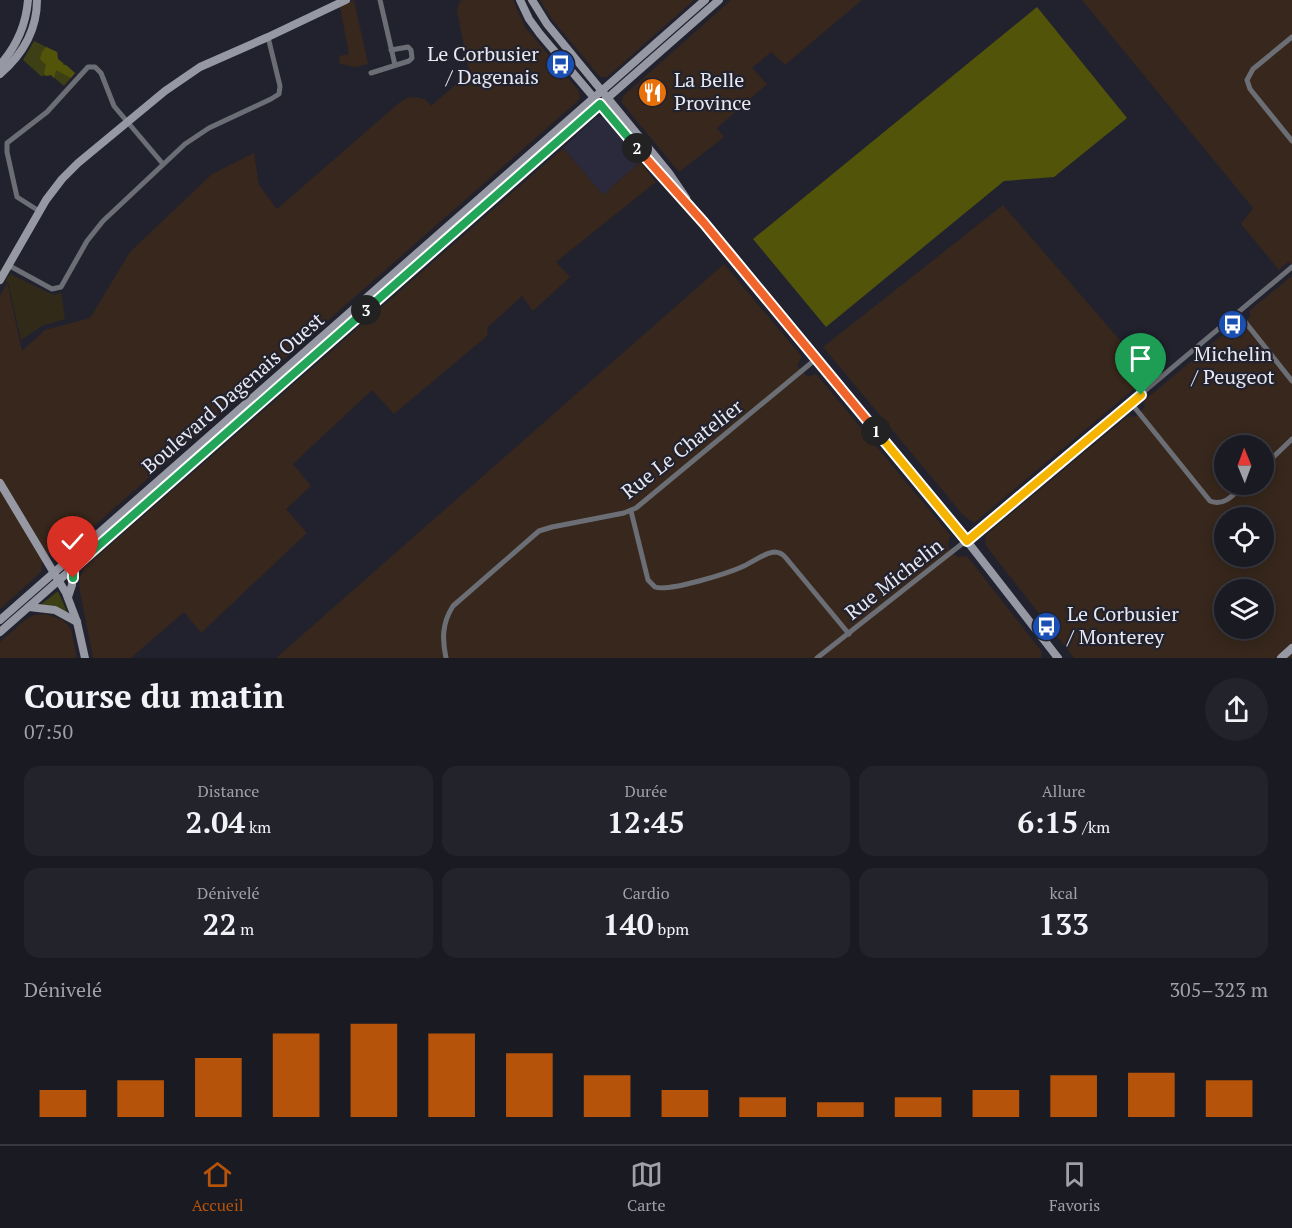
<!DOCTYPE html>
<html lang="fr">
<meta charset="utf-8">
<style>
:root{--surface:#1a1a23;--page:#23232b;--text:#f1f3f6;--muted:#9fa1a6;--line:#383841;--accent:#b45309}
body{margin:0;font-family:"PT Serif",serif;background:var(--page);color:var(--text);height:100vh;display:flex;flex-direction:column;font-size:22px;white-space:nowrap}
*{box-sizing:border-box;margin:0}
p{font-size:20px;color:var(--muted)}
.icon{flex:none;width:33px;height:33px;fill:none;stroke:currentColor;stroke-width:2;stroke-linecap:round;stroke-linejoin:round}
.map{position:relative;height:658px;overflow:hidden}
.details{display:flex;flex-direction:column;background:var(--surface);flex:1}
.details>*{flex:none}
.needle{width:39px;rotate:359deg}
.fabs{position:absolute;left:1214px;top:435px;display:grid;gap:12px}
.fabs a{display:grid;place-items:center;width:60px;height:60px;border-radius:50%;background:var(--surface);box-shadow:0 3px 15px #0003,0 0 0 2px var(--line);font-size:30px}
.pin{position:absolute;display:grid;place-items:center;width:51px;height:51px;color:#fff;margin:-62px -26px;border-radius:50% 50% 50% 0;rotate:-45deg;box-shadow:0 0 6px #0007}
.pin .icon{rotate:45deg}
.km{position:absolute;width:30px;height:30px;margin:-15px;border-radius:50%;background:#222;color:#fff;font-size:16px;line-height:30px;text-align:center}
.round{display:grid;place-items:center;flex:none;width:63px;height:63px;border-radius:32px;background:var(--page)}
.overview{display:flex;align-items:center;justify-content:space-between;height:102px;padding:0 24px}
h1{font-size:33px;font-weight:800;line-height:45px}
.stats{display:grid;grid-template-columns:repeat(3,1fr);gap:9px;height:102px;padding:6px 24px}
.stats div{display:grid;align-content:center;border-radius:15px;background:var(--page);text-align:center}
.stats b{font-size:30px;font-weight:800}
.stats small{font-size:16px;font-weight:400}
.stats p{font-size:16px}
.chart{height:168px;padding:12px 24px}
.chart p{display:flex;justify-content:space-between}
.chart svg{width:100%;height:108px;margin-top:6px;stroke:var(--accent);stroke-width:6}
.tabs{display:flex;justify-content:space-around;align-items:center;height:84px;border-top:2px solid var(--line);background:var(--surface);font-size:16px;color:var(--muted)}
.tabs a{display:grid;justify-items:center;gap:3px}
.tabs .selected{color:var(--accent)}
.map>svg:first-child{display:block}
.built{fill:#2b2a3c}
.industrial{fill:#37271c;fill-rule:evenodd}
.education{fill:#322a19}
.green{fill:#3d3f14}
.forest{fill:#525509}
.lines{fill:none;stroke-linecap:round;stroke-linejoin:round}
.street{stroke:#6c6e75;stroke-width:5}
.secondary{stroke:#9699a4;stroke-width:8}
.split-1-casing{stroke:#fff;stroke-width:12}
.split-2-casing{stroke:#fff;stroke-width:12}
.split-3-casing{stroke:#fff;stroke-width:12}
.split-4-casing{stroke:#fff;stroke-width:12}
.split-1{stroke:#f5b400;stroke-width:8}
.split-2{stroke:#f0652b;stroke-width:8}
.split-3{stroke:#22a559;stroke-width:8}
.split-4{stroke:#22a559;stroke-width:8}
.labels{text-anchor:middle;stroke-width:4.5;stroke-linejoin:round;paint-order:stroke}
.poi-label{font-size:20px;fill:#e8e8f1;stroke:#22222f;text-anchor:start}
.street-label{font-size:20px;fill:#e8e8f1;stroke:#22222f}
</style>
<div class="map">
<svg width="1292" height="658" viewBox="0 0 1292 658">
<rect width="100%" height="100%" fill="#22222f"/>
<polygon class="built" points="596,117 603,117 640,162 603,195 563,148"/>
<g class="industrial">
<polygon points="354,0 368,64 355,67 340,64 339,56 349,54 340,7"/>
<polygon points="463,0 513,0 525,27 579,91 580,99 61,555 55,556 50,552 42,563 41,572 0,609 0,296 7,282 22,351 45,330 90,318 130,252 212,174 254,153 259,185 277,209 399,103 407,98 417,97 426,100 431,106 469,73 457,10 460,1"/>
<polygon points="540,0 694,0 607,77 600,77 552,19"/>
<polygon points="731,0 862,0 785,65 771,52 752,68 767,84 717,128 724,137 679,172 622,103 623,96"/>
<polygon points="1082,0 1292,0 1292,265 1288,262 1279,270 1241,224 1253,208"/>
<polygon points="563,148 603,195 640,162 656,182 556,262 570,277 533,311 522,296 488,327 487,336 394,414 372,390 293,464 311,486 286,509 307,533 201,633 184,612 131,658 93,658 79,586 80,577 84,568"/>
<polygon points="1003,205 1144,368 1148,377 974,523 964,516 823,347"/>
<polygon points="724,264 802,357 797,366 808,377 816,374 950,535 948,546 957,557 967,556 1042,652 1041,658 276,658"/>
<path d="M1292,276V658H1074L986,546L985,538L986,535L1128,416L1135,417L1144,408L1145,400L1233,326H1241L1250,317V310ZM1224,446H1263V484H1224ZM1224,518H1263V556H1224ZM1224,590H1263V628H1224Z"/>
<polygon points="45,614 63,620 71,629 77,658 0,658 0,642 26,619 34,615"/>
</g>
<polygon class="education" points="10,274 47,292 55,295 61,292 65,319 42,326 21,340 8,282 5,281"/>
<g class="green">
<polygon points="34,41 57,52 58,59 75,73 64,86 51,75 41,76 23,60"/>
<polygon points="58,591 68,614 39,606"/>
</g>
<g class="forest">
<polygon points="1037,7 1127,118 1054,177 1004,181 826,327 753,239"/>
<polygon points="46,47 57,52 58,59 63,63 63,65 66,65 75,73 71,78 56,70 54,78 51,75 46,76 44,73 46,65 40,59 42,52"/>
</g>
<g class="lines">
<g class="street">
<polyline points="380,0 395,65"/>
<polyline points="1292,37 1253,69 1247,80 1250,89 1292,141"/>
<polyline points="371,73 409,61 412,58 411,50 408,47 391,50"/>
<polyline points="39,211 17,197 7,152 7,143 47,112 88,67 95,67 101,73 114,106 163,164"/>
<polyline points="8,265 52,289 61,287 87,241 103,221 185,144 209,128 271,99 279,94 280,86 268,37"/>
<polyline points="1238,313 1292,381"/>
<path d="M1131,403L1210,501C1225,507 1234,494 1244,484"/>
<polyline points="1263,467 1292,439"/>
<path d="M631,511L648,580L655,587C669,592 729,573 744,566C753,562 764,553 774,552C779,552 783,554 786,558L849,634"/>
<path d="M446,658C442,639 442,623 453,606L539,531L552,527L624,513L636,508L816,359"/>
<polyline points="817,658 977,532 1292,267"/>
</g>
<g class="secondary">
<polyline points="520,0 529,19 540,34 662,178 704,223 843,391 967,541 1058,658"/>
<polyline points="532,0 547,24 669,173 686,198"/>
<path d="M0,65C16,47 26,25 28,0"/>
<path d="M0,74C22,55 37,30 37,0"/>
<polyline points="0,280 46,200 62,179 78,163 165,91 200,67 268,37 346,0"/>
<polyline points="0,483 66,593 77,622 85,658"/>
<polyline points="68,597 72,585 73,568"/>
<polyline points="29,607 55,610 77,622"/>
<polyline points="0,620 705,0"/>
<polyline points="0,632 719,0"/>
<polyline points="1281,658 1292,648"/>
</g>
</g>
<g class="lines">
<defs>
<polyline id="split-1" points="876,431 967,541 1141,395"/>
<polyline id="split-2" points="637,148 704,223 876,431"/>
<polyline id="split-3" points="366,310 600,104 637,148"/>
<polyline id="split-4" points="73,578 73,568 366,310"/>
</defs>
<use href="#split-1" class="split-1-casing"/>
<use href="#split-2" class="split-2-casing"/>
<use href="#split-3" class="split-3-casing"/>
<use href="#split-4" class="split-4-casing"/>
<use href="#split-1" class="split-1"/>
<use href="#split-2" class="split-2"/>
<use href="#split-3" class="split-3"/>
<use href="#split-4" class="split-4"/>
</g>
<defs>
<symbol id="bus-disc" viewBox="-11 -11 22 22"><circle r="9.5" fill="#1a4fb4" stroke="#22222f"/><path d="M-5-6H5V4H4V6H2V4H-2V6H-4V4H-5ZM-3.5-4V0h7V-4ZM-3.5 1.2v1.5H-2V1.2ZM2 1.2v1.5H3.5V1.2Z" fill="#fff"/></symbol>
<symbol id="restaurant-disc" viewBox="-11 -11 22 22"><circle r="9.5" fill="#e8710a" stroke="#22222f"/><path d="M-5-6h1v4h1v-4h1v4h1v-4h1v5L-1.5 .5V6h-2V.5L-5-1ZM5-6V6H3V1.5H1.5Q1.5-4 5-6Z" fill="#fff"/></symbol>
</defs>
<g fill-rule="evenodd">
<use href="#bus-disc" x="544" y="48" width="33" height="33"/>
<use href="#restaurant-disc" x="636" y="76" width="33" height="33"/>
<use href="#bus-disc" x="1216" y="308" width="33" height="33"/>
<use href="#bus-disc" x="1030" y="610" width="33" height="33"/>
</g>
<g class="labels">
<g class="poi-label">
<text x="539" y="61" text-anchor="end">Le Corbusier<tspan x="539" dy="23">/ Dagenais</tspan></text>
<text x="674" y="87">La Belle<tspan x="674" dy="23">Province</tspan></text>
<text x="1233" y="361" text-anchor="middle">Michelin<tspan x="1233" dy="23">/ Peugeot</tspan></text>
<text x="1067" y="621">Le Corbusier<tspan x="1067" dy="23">/ Monterey</tspan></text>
</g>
<g class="street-label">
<text transform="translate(233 393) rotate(-41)" y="7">Boulevard Dagenais Ouest</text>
<text transform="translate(682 449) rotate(-38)" y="7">Rue Le Chatelier</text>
<text transform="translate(894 579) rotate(-38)" y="7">Rue Michelin</text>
</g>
</g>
</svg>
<div class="fabs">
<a><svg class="needle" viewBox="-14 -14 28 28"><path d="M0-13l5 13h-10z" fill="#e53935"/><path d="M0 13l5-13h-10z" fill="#9fa1a6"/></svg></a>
<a><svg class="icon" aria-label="locate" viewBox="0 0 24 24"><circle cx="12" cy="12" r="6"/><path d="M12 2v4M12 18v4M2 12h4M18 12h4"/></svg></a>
<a><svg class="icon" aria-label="layers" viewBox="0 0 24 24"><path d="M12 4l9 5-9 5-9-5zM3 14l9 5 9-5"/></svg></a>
</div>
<div class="pin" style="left:1141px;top:395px;background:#1e9e55"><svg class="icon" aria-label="arrive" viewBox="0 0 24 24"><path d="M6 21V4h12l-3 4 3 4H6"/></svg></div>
<div class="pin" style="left:73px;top:578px;background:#d93025"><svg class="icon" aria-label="check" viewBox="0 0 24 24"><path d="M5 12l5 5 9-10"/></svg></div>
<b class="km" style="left:876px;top:431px">1</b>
<b class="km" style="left:637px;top:148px">2</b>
<b class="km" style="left:366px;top:310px">3</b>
</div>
<section class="details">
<div class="overview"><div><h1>Course du matin</h1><p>07:50</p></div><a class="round"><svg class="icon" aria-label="share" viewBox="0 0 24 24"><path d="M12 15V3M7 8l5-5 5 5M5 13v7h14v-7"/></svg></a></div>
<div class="stats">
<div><p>Distance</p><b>2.04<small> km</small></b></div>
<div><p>Durée</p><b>12:45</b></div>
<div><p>Allure</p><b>6:15<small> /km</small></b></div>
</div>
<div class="stats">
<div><p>Dénivelé</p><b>22<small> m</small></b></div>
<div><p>Cardio</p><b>140<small> bpm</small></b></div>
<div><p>kcal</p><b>133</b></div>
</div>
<div class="chart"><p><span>Dénivelé</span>305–323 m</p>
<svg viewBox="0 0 160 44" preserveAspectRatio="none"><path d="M5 44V33M15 44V29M25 44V20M35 44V10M45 44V6M55 44V10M65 44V18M75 44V27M85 44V33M95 44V36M105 44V38M115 44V36M125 44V33M135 44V27M145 44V26M155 44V29"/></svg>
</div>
</section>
<nav class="tabs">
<a class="selected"><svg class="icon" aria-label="home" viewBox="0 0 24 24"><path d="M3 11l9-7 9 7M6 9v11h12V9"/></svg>Accueil</a>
<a><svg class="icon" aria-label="map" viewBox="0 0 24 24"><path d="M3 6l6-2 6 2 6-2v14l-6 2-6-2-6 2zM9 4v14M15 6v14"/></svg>Carte</a>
<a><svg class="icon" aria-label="saved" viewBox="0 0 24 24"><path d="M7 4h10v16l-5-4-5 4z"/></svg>Favoris</a>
</nav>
